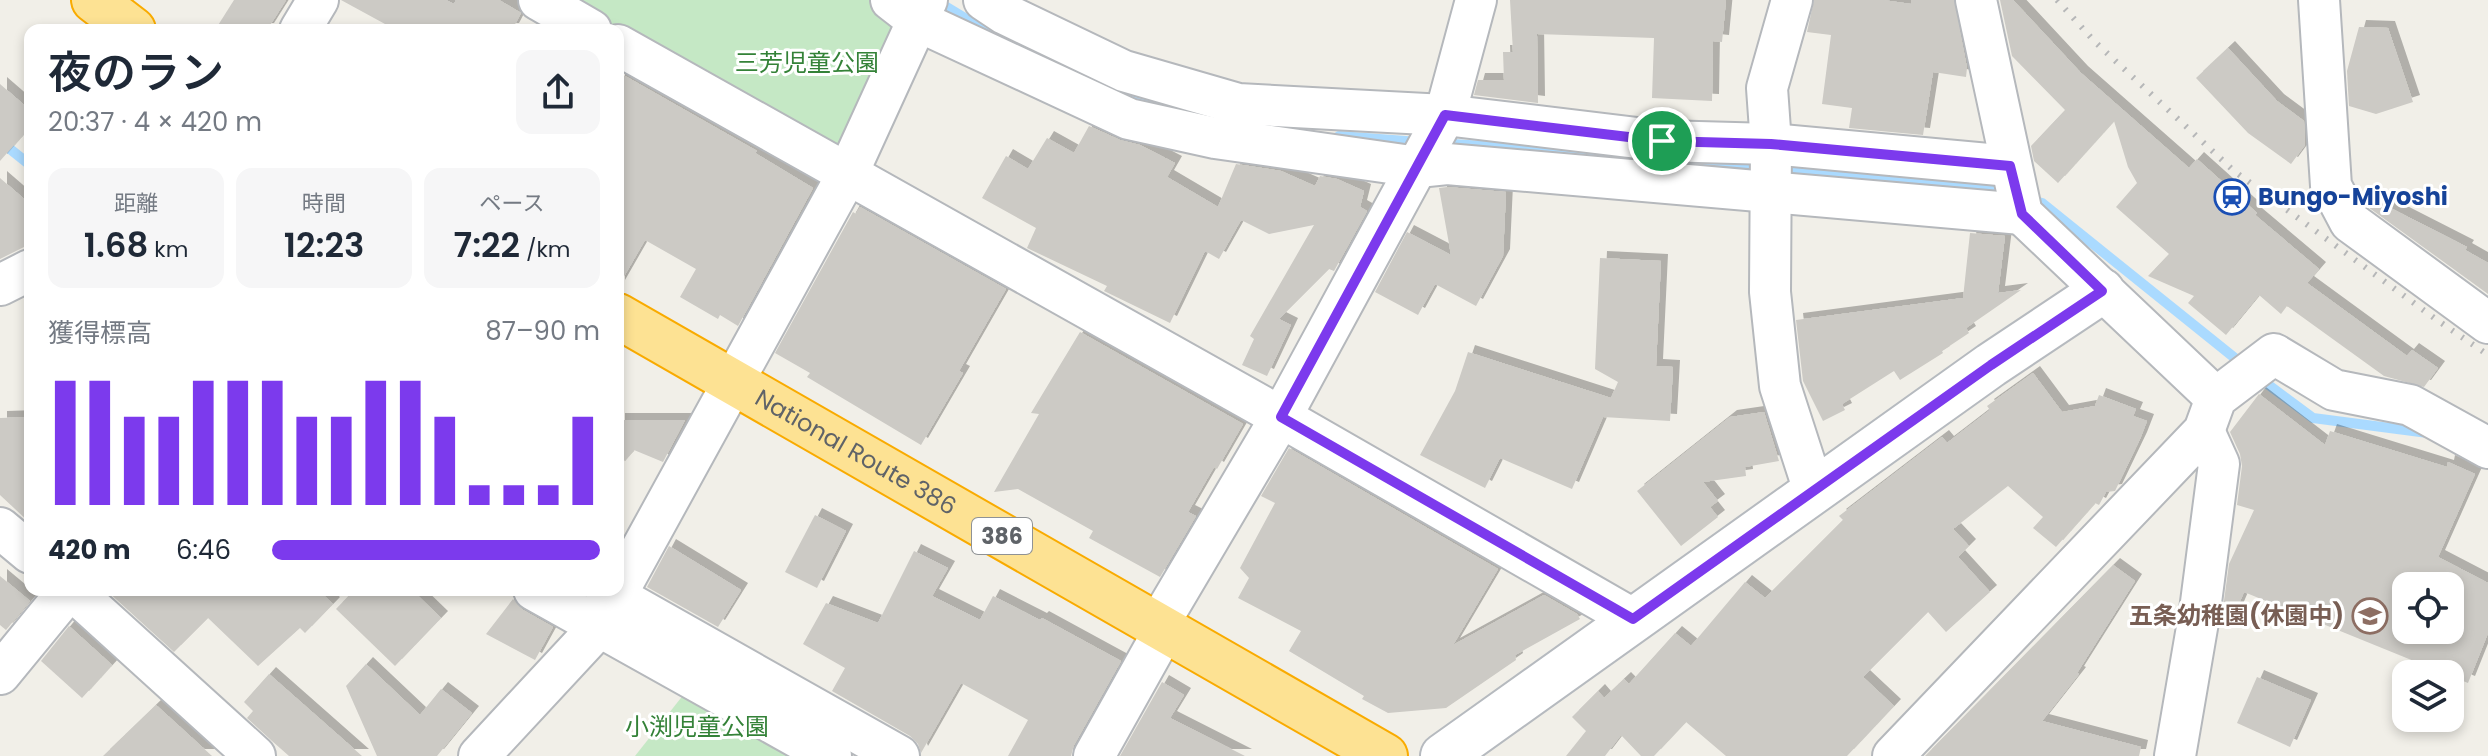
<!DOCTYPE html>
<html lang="ja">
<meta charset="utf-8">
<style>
:root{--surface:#fff;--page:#f6f6f7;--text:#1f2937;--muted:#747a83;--accent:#7c3aed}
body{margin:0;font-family:Poppins,"Noto Sans JP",sans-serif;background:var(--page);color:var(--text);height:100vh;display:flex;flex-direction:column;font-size:30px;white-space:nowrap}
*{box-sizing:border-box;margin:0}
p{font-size:26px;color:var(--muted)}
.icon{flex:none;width:44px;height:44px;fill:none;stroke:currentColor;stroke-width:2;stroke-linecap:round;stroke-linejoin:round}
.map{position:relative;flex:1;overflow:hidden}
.details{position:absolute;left:24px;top:24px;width:600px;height:572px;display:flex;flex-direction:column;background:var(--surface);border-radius:16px;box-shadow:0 4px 12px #0003}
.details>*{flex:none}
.fabs{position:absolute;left:2392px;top:572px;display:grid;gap:16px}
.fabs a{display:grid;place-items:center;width:72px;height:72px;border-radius:16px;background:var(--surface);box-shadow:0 4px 12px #0003;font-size:40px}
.pin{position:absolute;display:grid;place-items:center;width:68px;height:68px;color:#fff;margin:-34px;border:4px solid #fff;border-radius:50%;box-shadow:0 2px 8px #0007}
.round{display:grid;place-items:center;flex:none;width:84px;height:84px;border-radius:16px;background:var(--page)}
.summary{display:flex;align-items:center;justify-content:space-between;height:136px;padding:0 24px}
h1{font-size:44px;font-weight:600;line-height:60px}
.figures{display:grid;grid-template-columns:repeat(3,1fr);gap:12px;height:136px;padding:8px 24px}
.figures div{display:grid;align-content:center;border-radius:16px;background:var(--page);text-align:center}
.figures b{font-size:34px;font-weight:600}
.figures small{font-size:22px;font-weight:400}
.figures p{font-size:22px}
.chart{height:224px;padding:16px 24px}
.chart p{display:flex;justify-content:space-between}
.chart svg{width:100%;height:144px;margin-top:8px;stroke:var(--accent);stroke-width:6}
ul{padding:0 24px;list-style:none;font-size:26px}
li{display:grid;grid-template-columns:128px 96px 1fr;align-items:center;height:60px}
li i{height:20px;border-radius:10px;background:var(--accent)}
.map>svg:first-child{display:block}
.green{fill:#c5e8c5}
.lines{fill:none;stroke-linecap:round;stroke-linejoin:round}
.stream{stroke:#aadaff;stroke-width:10}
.building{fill:#cccac5;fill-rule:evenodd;filter:url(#shadow)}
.street-casing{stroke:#b5b8bc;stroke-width:44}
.secondary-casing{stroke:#b6babf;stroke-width:48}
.highway-casing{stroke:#f9ab00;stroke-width:48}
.street{stroke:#fff;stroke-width:40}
.secondary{stroke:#fff;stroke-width:44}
.highway{stroke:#fde293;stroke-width:44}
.rail{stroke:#b6b7b8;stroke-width:6;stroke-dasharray:2 10;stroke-linecap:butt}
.route-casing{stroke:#fff;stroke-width:16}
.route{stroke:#7c3aed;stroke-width:10}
.labels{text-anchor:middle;stroke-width:6;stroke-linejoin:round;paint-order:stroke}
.shield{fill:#fff;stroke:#8f9295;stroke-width:2}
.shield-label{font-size:22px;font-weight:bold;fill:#5f6368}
.park-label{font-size:24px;fill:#348238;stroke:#fff}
.transit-label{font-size:24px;font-weight:bold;fill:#164399;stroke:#fff;text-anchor:start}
.street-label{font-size:24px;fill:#5f6368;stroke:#fff}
.education-label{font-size:24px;font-weight:bold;fill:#785e54;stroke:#fff;text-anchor:end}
</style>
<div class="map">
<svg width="2488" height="756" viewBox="0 0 2488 756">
<defs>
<filter id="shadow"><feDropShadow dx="7" dy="-7" stdDeviation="0" flood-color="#0004"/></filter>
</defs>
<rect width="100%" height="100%" fill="#f1efe8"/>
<g class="green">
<polygon points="569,0 876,0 898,20 839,153"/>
<polygon points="688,689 811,756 635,756"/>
</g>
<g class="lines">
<g class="stream">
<polyline points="935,0 993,35"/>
<polyline points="1109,89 1194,113"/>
<polyline points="1339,136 1419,142"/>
<polyline points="0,141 30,165"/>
<polyline points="1439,143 1627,156"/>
<polyline points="1695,161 1762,166"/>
<polyline points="1778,167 1996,189 2009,193"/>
<polyline points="2028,199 2042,203 2246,367"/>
<polyline points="2258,377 2313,418 2428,433"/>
</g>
</g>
<g class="building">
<polygon points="234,0 286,0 267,30 215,30"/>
<polygon points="341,0 446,0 454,4 456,0 499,0 521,13 512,30 396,30"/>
<polygon points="1510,0 1726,0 1722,42 1713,41 1712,101 1652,98 1654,38 1537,34 1538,103 1474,95 1478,80 1504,80 1503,52 1513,52"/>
<polygon points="1814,0 1883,0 1911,4 1911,0 1954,0 1967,68 1966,77 1933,72 1923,135 1849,128 1852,108 1822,104 1831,35 1807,32"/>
<polygon points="2000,0 2013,0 2081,73 2189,168 2197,159 2257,213 2255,215 2319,269 2307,283 2407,356 2412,350 2438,368 2424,387 2384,376 2287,306 2281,314 2259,295 2226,335 2188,303 2194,296 2148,276 2169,254 2116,207 2137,183 2128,167 2114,121 2058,183 2034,161 2031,146 2065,110 2012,56"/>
<polygon points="2359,27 2388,28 2413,102 2376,114 2349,106 2347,71"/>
<polygon points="2228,48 2277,101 2304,121 2305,145 2291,164 2248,133 2196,78"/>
<polygon points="618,72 757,151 755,153 813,188 738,326 720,315 718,319 680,297 696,269 645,240 618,287"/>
<polygon points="0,84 30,110 30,127 0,161"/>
<polygon points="1089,126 1120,140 1140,145 1175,163 1167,177 1218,207 1236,164 1281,171 1315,186 1320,176 1337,179 1364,191 1360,207 1367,211 1334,271 1329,269 1279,319 1291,325 1267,376 1242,365 1254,339 1250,336 1314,225 1269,234 1241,220 1219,259 1205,251 1170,323 1104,291 1107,286 1027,248 1036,228 982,198 1006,156 1028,169 1047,138 1074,153"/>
<polygon points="0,178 30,204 30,244 0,259"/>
<polygon points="1447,187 1506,192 1503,256 1476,306 1435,284 1418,315 1375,292 1407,232 1451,255 1439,188"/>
<polygon points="2361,193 2467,247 2465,250 2488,263 2488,294 2368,207"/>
<polygon points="860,207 1006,289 959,371 963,373 921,445 807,377 810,373 775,353 853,212 856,214"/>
<polygon points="1970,233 2005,236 1998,293 2021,290 1966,328 1969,333 1942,351 1943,353 1900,380 1894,371 1842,404 1845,410 1823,421 1803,381 1796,320 1963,298"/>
<polygon points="1600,258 1661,261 1656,366 1673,367 1670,421 1603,417 1572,489 1500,458 1485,488 1420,455 1455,391 1468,352 1611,398 1618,382 1595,369"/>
<polygon points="1080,332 1243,424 1217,469 1214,467 1188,512 1196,516 1160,577 1089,538 1093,531 1018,489 994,492 1039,414 1031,413"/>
<polygon points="2033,373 2062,412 2095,406 2099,395 2136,409 2133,416 2147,421 2140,439 2115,491 2106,492 2099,505 2095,503 2056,547 2033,528 2043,517 2008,486 1953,529 1969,546 1958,557 1990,592 1946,632 1928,612 1863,677 1894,706 1847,756 1726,756 1686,722 1654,756 1641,756 1621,735 1605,756 1566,756 1586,731 1572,717 1598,691 1604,698 1624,679 1629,684 1675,633 1691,646 1745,582 1765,598 1843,520 1839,516 1942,437 1947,443 1990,410 1987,406"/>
<path d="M2259,394L2325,445L2330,431L2447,467L2448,462L2475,474L2438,557L2488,583V633L2468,683L2244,592L2235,613L2223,608L2229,564L2254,510L2237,505L2242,466L2240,454L2230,432ZM2406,586H2450V630H2406Z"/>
<polygon points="1764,412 1779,461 1745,467 1746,476 1703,482 1718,501 1710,507 1718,517 1681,546 1637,491 1730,417"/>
<polygon points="30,417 30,523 0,495 0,418"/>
<polygon points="618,420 685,420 663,462 634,450 618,468"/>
<polygon points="1289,448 1498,569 1453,645 1544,595 1577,614 1580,619 1515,655 1516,660 1446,708 1388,713 1362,699 1364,696 1289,651 1301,631 1238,598 1249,578 1240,568 1275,503 1261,496"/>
<polygon points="815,515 846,531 817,588 785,572"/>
<polygon points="669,546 741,590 718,627 647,587"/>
<polygon points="914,551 948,568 932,596 980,620 993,596 1040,620 1042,618 1121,661 1074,745 1071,756 1008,756 1028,720 961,683 921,753 918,744 910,736 832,691 845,668 803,644 826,603 878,623"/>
<polygon points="2113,565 2135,581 2077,673 2079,674 2042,721 2141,747 2139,756 1925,756"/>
<polygon points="0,576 30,601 6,630 0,625"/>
<polygon points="106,590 318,590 333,604 305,633 300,628 258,666 208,618 174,652"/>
<polygon points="354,590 412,590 441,618 395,666 336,609"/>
<polygon points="513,599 523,610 553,627 535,660 486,634"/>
<polygon points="69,626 112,665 82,698 41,661"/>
<polygon points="366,664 420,715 441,689 472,713 437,756 377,756 346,686"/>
<polygon points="269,674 362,756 289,756 272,741 247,718 253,711 244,702"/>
<polygon points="2257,677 2311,700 2290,747 2237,723"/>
<polygon points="1162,682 1184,695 1170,718 1245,756 1120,756"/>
<polygon points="156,705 212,756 103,756"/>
</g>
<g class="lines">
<defs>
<g id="street">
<polyline points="539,0 591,30"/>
<polyline points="891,0 918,21 1129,119 1215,138 1418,167 1447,164 2022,214"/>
<polyline points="984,0 1005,14 1124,71 1238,104 1445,115 1662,141 1771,144 2010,166"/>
<polyline points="1792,0 1767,88 1771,144 1770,292 1780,386 1814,491"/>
<polyline points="1976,0 2022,214 2216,398"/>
<polyline points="2319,0 2331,186 2350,222 2488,323"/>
<polyline points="300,30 318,0"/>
<polyline points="618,45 1281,417 1633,619"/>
<polyline points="0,285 30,270"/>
<polyline points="0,528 30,553"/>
<polyline points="72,590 255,756"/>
<polyline points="534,590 831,756"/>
<polyline points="605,590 899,756"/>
<polyline points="1158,625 1281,417 1445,115 1476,0"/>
<polyline points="0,674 69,590"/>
<polyline points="479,756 598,628 847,175 927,0"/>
<polyline points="1094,756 1165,629"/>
<polyline points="1893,756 2204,431 2216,398 2274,354 2334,390 2410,405 2488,448"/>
<polyline points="2175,756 2200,610 2219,464 2204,431"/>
</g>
<polyline id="secondary" points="1443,756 1991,365 2102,291"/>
<g id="highway">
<polyline points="94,0 133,30"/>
<path id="s1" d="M618,316L1385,756"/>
</g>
</defs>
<use href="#street" class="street-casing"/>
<use href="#secondary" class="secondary-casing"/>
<use href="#highway" class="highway-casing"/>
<use href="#street" class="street"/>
<use href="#secondary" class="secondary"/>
<use href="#highway" class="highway"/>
<polyline class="rail" points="2057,0 2095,42 2234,171 2437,320 2488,355"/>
</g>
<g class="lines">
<defs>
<polygon id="route" points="1445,115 1662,141 1771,144 2010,166 2022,214 2102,291 1991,365 1633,619 1281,417"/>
</defs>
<use href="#route" class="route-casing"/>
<use href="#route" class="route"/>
</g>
<defs>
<symbol id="station-ring" viewBox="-11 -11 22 22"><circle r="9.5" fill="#fff" stroke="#1a4fb4" stroke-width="1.5"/><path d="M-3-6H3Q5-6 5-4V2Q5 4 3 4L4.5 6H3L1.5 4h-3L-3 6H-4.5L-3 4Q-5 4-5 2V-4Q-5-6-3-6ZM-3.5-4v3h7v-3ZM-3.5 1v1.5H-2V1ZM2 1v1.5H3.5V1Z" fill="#1a4fb4"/></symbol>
<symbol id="school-ring" viewBox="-11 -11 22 22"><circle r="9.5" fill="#fff" stroke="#8d6e63" stroke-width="1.5"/><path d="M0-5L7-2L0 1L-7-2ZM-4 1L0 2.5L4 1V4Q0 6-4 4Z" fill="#8d6e63"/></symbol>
</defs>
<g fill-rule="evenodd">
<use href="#station-ring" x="2212" y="177" width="40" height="40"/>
<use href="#school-ring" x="2350" y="596" width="40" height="40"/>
</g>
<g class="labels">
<rect class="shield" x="972" y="518" width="60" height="36" rx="6"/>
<g class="shield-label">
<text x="1002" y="544">386</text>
</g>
<g class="park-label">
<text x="807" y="71">三芳児童公園</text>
<text x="697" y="735">小渕児童公園</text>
</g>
<g class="transit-label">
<text x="2258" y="205">Bungo-Miyoshi</text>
</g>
<g class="street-label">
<text dy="8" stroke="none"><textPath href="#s1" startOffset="274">National Route 386</textPath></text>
</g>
<g class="education-label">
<text x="2344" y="624">五条幼稚園(休園中)</text>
</g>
</g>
</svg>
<div class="fabs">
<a><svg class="icon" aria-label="locate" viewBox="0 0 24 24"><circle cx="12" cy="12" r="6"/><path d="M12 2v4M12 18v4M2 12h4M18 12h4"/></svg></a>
<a><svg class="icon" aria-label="layers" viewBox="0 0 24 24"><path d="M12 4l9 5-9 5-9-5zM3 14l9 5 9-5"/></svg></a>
</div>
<div class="pin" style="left:1662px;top:141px;background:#1e9e55"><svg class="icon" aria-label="arrive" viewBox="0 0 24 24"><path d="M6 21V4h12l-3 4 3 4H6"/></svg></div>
<section class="details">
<div class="summary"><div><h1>夜のラン</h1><p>20:37 · 4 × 420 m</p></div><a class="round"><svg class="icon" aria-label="share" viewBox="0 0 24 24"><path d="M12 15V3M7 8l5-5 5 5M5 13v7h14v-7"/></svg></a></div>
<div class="figures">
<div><p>距離</p><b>1.68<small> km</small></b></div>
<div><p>時間</p><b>12:23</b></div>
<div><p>ペース</p><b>7:22<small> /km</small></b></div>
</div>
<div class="chart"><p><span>獲得標高</span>87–90 m</p>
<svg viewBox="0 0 160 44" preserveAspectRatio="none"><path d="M5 44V6M15 44V6M25 44V17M35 44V17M45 44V6M55 44V6M65 44V6M75 44V17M85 44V17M95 44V6M105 44V6M115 44V17M125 44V38M135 44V38M145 44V38M155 44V17"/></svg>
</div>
<ul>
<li><b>420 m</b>6:46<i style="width:100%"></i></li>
</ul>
</section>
</div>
